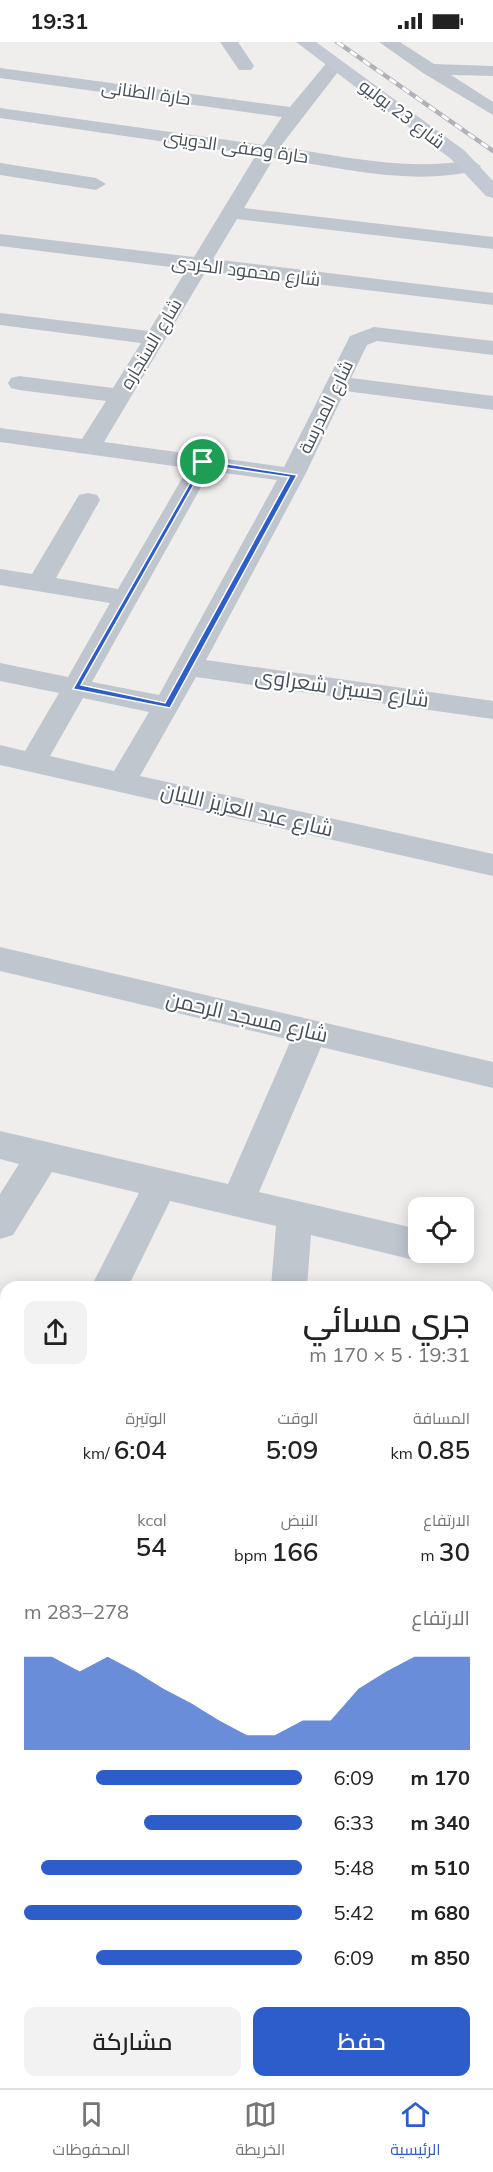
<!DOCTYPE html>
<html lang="ar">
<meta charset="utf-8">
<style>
:root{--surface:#fff;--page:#f2f2f2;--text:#222;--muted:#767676;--line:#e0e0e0;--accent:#2c5dcb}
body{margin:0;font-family:Mulish,Cairo,sans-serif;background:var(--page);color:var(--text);direction:rtl;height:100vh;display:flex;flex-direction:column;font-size:22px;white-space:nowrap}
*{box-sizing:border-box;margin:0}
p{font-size:20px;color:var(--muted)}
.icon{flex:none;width:33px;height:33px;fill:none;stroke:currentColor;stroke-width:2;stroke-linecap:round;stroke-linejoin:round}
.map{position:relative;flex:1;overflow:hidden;direction:ltr}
.panel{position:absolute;left:0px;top:1239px;width:494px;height:807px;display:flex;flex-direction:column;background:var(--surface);border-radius:18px 18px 0 0;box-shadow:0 3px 15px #0003;direction:rtl}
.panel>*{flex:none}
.buttons{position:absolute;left:408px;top:1155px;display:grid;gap:12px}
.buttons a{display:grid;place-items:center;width:66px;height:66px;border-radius:12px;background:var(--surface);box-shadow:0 3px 15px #0003;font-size:30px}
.pin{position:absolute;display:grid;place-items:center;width:51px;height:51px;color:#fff;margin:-26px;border:3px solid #fff;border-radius:50%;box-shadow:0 2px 6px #0007}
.round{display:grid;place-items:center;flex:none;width:63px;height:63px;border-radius:12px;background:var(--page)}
.headline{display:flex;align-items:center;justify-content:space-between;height:102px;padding:0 24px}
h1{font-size:33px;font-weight:600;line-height:45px}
.figures{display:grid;grid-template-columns:repeat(3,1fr);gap:9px;height:102px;padding:6px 24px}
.figures div{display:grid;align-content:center}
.figures b{font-size:26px;font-weight:600}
.figures small{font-size:16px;font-weight:400}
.figures p{font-size:16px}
.chart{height:168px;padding:12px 24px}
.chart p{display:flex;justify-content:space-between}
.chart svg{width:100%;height:108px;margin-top:6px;fill:var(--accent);opacity:.7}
.action{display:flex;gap:12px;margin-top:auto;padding:12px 24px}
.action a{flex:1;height:69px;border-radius:12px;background:var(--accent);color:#fff;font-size:24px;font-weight:600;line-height:69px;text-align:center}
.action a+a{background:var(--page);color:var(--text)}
ul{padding:0 24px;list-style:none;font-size:20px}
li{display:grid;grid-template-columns:96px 72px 1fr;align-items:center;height:45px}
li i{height:15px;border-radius:8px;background:var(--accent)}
.status{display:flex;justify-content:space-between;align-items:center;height:42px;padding:0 30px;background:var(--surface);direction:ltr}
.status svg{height:16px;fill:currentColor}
.menu{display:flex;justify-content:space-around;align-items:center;height:84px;border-top:2px solid var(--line);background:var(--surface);font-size:16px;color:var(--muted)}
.menu a{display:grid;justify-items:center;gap:3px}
.menu .selected{color:var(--accent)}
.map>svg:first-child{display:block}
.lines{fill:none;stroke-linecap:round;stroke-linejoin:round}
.street{fill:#bfc6ce;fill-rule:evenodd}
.secondary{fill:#c2c8d4;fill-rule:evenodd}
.rail-casing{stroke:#b0b2b7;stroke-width:4.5}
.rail{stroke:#fff;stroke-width:3;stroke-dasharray:8;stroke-linecap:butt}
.route{fill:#2c5dcb;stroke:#fff;stroke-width:1.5;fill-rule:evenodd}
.labels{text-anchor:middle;stroke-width:4.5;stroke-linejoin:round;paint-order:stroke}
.far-street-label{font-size:18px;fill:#474e58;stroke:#fff}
.street-label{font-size:21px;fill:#474e58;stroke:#fff}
</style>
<div class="status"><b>19:31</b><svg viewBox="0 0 49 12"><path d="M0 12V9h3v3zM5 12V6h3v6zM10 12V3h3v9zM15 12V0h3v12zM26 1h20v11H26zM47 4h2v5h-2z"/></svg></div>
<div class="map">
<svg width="493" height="2046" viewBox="0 0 493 2046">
<rect width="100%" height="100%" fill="#f0eded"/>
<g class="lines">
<g class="street">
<polygon points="220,0 238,0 254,24 251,28 239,28"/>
<polygon points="379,0 400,0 434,22 493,24 493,34 451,33 493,60 493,73 423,31"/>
<path d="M335,17L344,22L280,105C344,114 407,130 471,118L481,124L478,128C411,145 340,125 274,116L244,166L493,195V207L237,177L213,217L493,251V263L206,229L104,400L284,425L350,294L374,285L493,299V313L377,299L367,303L351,336L493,354V368L345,349L305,433L206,618L493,659V677L196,635L140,734L493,812V834L0,723V703L25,709L59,651L0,639V621L68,635L110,561L0,543V527L32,532L76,458L79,453L88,451L97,453L100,458L56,536L118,547L188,426L0,400V386L82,397L106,359L19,348L11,346L8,341L11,336L19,334L113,346L141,301L0,283V271L149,289L187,227L0,204V192L194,215L256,113L0,76V66L263,103L282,75L0,36V26L290,65L329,18ZM210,429L277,438L159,653L92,640ZM83,656L149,670L114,729L50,714Z"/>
<polygon points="0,121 96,136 106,142 96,148 0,133"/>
<polygon points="0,905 493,1020 493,1046 321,1005 259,1150 418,1187 418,1210 432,1210 431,1214 418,1219 311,1193 307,1245 271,1245 276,1184 170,1159 128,1245 91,1245 139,1151 52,1130 13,1193 0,1197 0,1152 19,1122 0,1117 0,1089 228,1142 291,998 0,929"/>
<polygon points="0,1392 6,1394 6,1432 0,1430"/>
<polygon points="488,1406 493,1408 493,1446 488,1444"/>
<polygon points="493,1511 493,1565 488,1568 488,1513"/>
<polygon points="488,1637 493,1639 493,1681 488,1679"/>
<polygon points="6,1666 6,1721 0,1724 0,1669"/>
</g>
<polygon class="secondary" points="296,0 316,0 465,109 493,139 493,156 486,154 451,117"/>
<defs>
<polyline id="rail" points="337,0 493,109"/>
</defs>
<use href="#rail" class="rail-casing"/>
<use href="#rail" class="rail"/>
</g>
<path class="route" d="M203,418L297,433L170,666L73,647ZM205,423L289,435L165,661L81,643Z"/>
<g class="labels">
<g class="far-street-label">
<text transform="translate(146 51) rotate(8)" y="6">حارة الطنانى</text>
<text transform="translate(402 72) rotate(37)" y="6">شارع 23 يوليو</text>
<text transform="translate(236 105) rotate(8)" y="6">حارة وصفى الدوينى</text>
<text transform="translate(246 229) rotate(7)" y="6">شارع محمود الكردى</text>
<text transform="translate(151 302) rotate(-59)" y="6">شارع السنجاره</text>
<text transform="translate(326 365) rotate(-64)" y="6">شارع المدرسة</text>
</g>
<g class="street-label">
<text transform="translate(342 646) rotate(8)" y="7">شارع حسين شعراوى</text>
<text transform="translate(247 768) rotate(13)" y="7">شارع عبد العزيز اللبان</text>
<text transform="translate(247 975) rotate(13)" y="7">شارع مسجد الرحمن</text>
</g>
</g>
</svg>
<div class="buttons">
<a><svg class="icon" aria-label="locate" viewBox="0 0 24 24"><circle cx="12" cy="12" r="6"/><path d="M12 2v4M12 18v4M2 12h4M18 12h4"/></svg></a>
</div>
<div class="pin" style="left:203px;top:420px;background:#1e9e55"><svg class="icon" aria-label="arrive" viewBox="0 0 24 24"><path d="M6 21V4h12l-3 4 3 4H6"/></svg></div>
<section class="panel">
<div class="headline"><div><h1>جري مسائي</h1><p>19:31 · 5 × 170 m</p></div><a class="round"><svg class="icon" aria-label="share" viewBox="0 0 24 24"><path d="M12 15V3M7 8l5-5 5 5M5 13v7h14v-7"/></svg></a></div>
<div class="figures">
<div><p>المسافة</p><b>0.85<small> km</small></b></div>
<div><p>الوقت</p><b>5:09</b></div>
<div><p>الوتيرة</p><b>6:04<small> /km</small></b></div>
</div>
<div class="figures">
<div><p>الارتفاع</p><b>30<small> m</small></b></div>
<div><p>النبض</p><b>166<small> bpm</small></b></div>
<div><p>kcal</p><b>54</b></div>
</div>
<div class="chart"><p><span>الارتفاع</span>278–283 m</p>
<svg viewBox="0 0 160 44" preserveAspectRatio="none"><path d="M0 44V6L10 6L20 12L30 6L40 12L50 19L60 25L70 32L80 38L90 38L100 32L110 32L120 19L130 12L140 6L150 6L160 6V44z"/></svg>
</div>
<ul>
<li><b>170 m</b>6:09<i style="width:74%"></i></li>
<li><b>340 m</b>6:33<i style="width:57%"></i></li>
<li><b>510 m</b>5:48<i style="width:94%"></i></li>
<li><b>680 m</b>5:42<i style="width:100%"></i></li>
<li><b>850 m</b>6:09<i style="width:74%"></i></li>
</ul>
<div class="action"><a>حفظ</a><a>مشاركة</a></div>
</section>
</div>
<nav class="menu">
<a class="selected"><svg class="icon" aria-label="home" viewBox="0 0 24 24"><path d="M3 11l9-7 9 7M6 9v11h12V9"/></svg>الرئيسية</a>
<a><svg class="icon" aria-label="map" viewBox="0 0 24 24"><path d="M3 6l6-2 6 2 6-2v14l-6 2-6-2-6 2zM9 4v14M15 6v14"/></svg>الخريطة</a>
<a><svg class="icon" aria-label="saved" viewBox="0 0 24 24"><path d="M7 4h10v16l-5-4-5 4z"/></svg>المحفوظات</a>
</nav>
